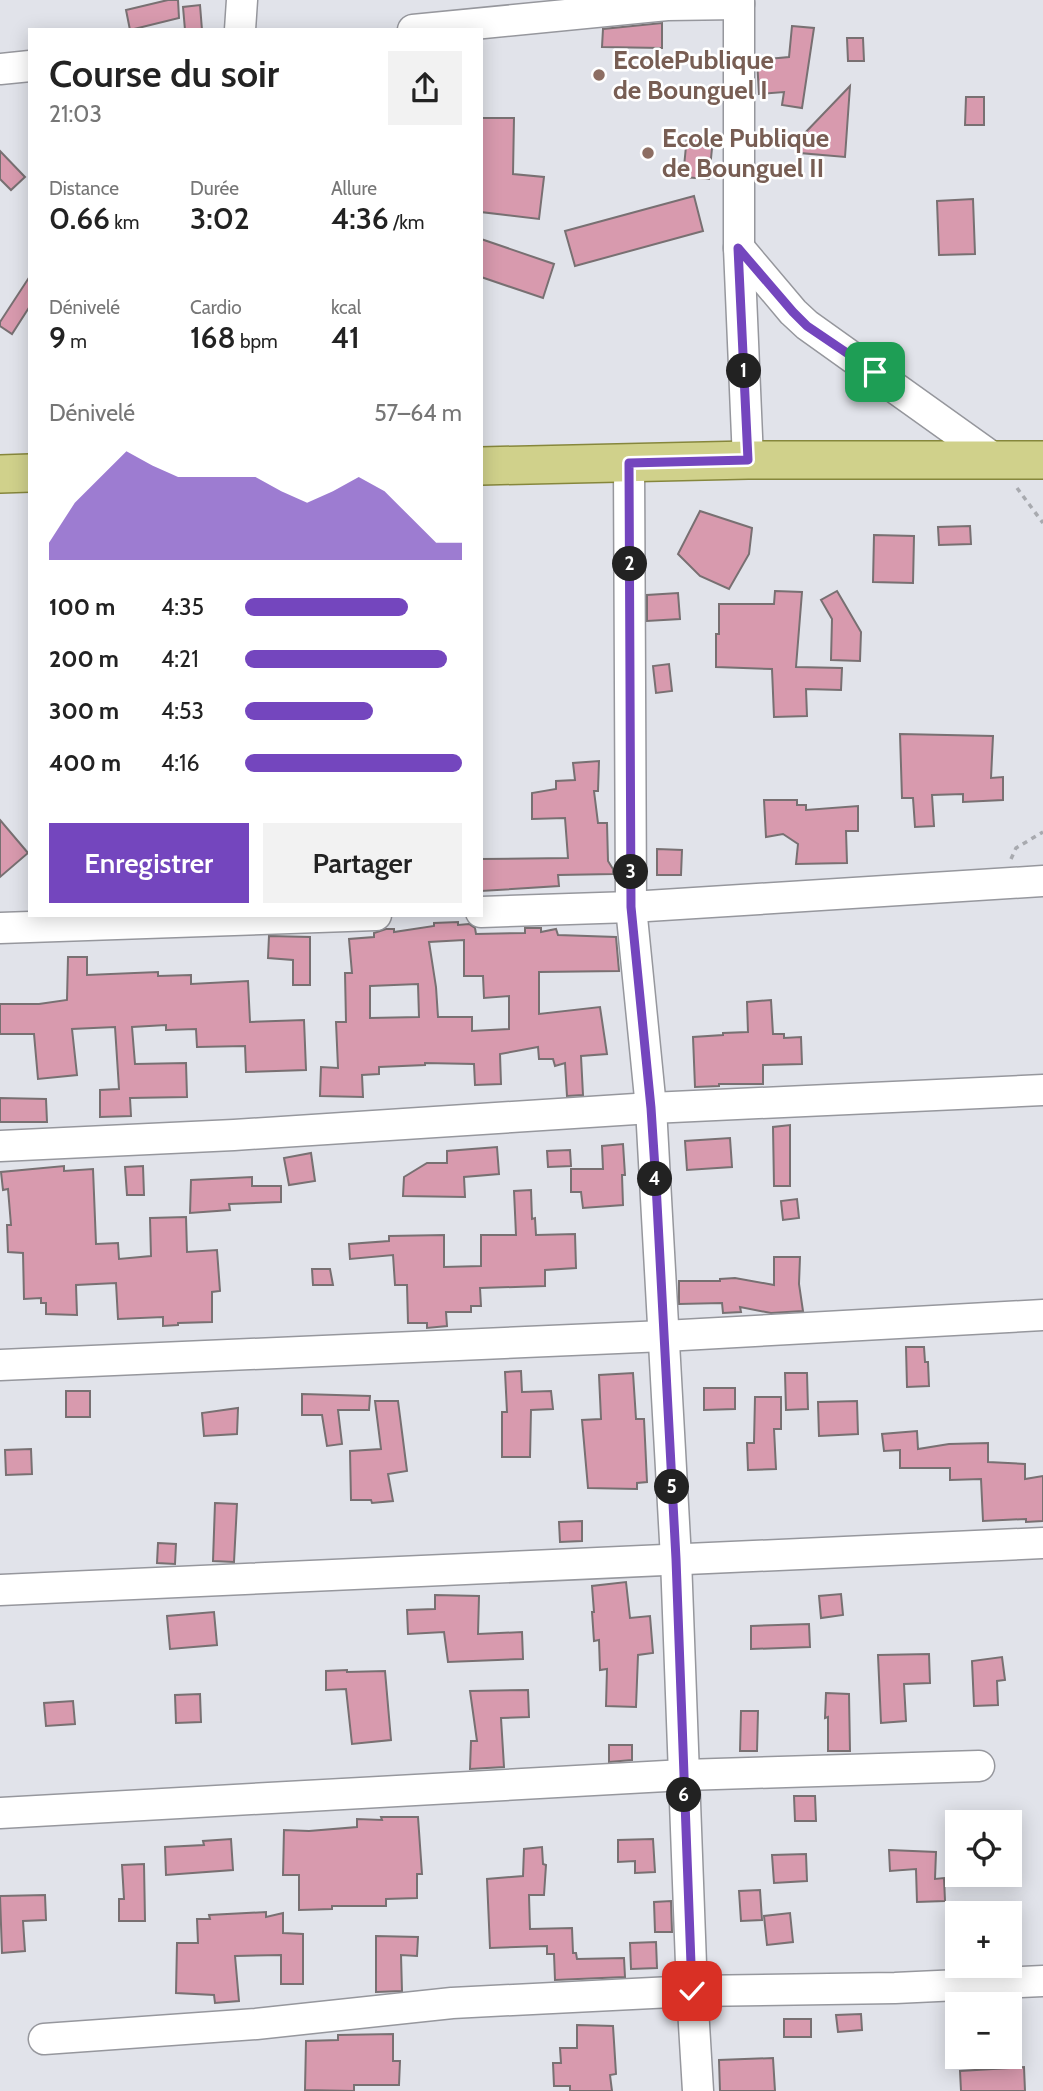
<!DOCTYPE html>
<html lang="fr">
<meta charset="utf-8">
<style>
:root{--surface:#fff;--page:#f2f2f2;--text:#222;--muted:#767676;--accent:#7446be}
body{margin:0;font-family:Cabin,sans-serif;background:var(--page);color:var(--text);height:100vh;display:flex;flex-direction:column;font-size:26px;white-space:nowrap}
*{box-sizing:border-box;margin:0}
p{font-size:23px;color:var(--muted)}
.icon{flex:none;width:38px;height:38px;fill:none;stroke:currentColor;stroke-width:2;stroke-linecap:round;stroke-linejoin:round}
.map{position:relative;flex:1;overflow:hidden}
.sheet{position:absolute;left:28px;top:28px;width:455px;height:889px;display:flex;flex-direction:column;background:var(--surface);border-radius:0px;box-shadow:0 4px 18px #0003}
.sheet>*{flex:none}
.fabs{position:absolute;left:945px;top:1810px;display:grid;gap:14px}
.fabs a{display:grid;place-items:center;width:77px;height:77px;border-radius:0px;background:var(--surface);box-shadow:0 4px 18px #0003;font-size:35px}
.pin{position:absolute;display:grid;place-items:center;width:60px;height:60px;color:#fff;margin:-30px;border-radius:14px;box-shadow:0 4px 10px #0006}
.km{position:absolute;width:35px;height:35px;margin:-18px;border-radius:50%;background:#222;color:#fff;font-size:19px;line-height:35px;text-align:center}
.round{display:grid;place-items:center;flex:none;width:74px;height:74px;border-radius:0px;background:var(--page)}
.headline{display:flex;align-items:center;justify-content:space-between;height:119px;padding:0 21px}
h1{font-size:38px;font-weight:600;line-height:52px}
.figures{display:grid;grid-template-columns:repeat(3,1fr);gap:10px;height:119px;padding:7px 21px}
.figures div{display:grid;align-content:center}
.figures b{font-size:30px;font-weight:600}
.figures small{font-size:19px;font-weight:400}
.figures p{font-size:19px}
.chart{height:196px;padding:14px 21px}
.chart p{display:flex;justify-content:space-between}
.chart svg{width:100%;height:126px;margin-top:7px;fill:var(--accent);opacity:.7}
.primary-button{display:flex;gap:14px;margin-top:auto;padding:14px 21px}
.primary-button a{flex:1;height:80px;border-radius:0px;background:var(--accent);color:#fff;font-size:28px;font-weight:600;line-height:80px;text-align:center}
.primary-button a+a{background:var(--page);color:var(--text)}
ul{padding:0 21px;list-style:none;font-size:23px}
li{display:grid;grid-template-columns:112px 84px 1fr;align-items:center;height:52px}
li i{height:18px;border-radius:9px;background:var(--accent)}
.map>svg:first-child{display:block}
.building{fill:#d89aae;stroke:#787072;stroke-width:2;fill-rule:evenodd}
.lines{fill:none;stroke-linecap:round;stroke-linejoin:round}
.minor-casing{stroke:#96979d;stroke-width:33}
.major-casing{stroke:#86873c;stroke-width:40}
.path{stroke:#a8aaaf;stroke-width:3.5;stroke-dasharray:5 5;stroke-linecap:butt}
.minor{stroke:#fff;stroke-width:30}
.major{stroke:#d0d18b;stroke-width:37}
.route-casing{stroke:#fff;stroke-width:14}
.route{stroke:#7446be;stroke-width:9}
.education-dot{fill:#8d6e63;stroke:#fff;stroke-width:2.5}
.labels{text-anchor:middle;stroke-width:5;stroke-linejoin:round;paint-order:stroke}
.education-label{font-size:26px;font-weight:bold;fill:#785e54;stroke:#fff;text-anchor:start}
</style>
<div class="map">
<svg width="1043" height="2091" viewBox="0 0 1043 2091">
<rect width="100%" height="100%" fill="#e1e3ea"/>
<g class="building">
<polygon points="168,0 178,0 179,18 130,30 126,10"/>
<polygon points="200,5 202,30 185,30 183,7"/>
<polygon points="662,23 662,48 602,47 603,29"/>
<polygon points="792,26 814,28 802,108 782,105 784,92 759,94 757,60 789,57"/>
<polygon points="847,38 863,38 864,61 848,61"/>
<polygon points="850,86 845,157 800,153 802,136"/>
<polygon points="966,97 984,97 984,125 965,125"/>
<polygon points="481,118 514,118 513,174 544,177 539,219 481,212"/>
<polygon points="687,136 713,138 709,179 683,177"/>
<polygon points="0,151 25,177 11,190 0,179"/>
<polygon points="694,196 703,231 575,266 565,231"/>
<polygon points="973,199 975,254 939,255 937,201"/>
<polygon points="481,239 554,264 543,298 481,277"/>
<polygon points="30,276 30,306 12,334 0,326 0,322"/>
<polygon points="700,511 752,528 749,554 729,589 700,576 678,554"/>
<polygon points="970,526 971,544 939,545 938,527"/>
<polygon points="874,535 914,536 913,583 873,582"/>
<polygon points="775,591 802,592 796,667 842,668 841,690 806,689 807,716 774,717 772,669 716,667 716,634 719,634 719,604 774,604"/>
<polygon points="837,591 861,632 860,661 831,660 832,619 821,600"/>
<polygon points="678,593 680,619 647,621 647,595"/>
<polygon points="669,664 672,691 656,693 653,666"/>
<polygon points="900,734 993,736 991,778 1003,777 1003,800 963,802 963,794 932,795 934,826 915,827 913,798 902,798"/>
<polygon points="599,761 598,791 594,791 598,823 607,823 608,861 613,869 613,874 558,875 559,886 481,891 481,859 568,858 565,818 532,819 532,793 556,789 556,781 575,780 573,763"/>
<polygon points="764,800 797,800 797,805 806,805 806,810 858,806 858,831 846,831 847,863 796,864 798,844 783,834 766,837"/>
<polygon points="0,820 28,853 0,877"/>
<polygon points="657,849 682,850 681,875 657,875"/>
<path d="M458,922V925L469,924L475,928L476,934L525,933V928H541V932L556,929L558,935L616,937L619,971L539,972V1014L600,1007L607,1054L581,1056L583,1095L567,1096L565,1063L555,1066L553,1059H539L538,1047L500,1054L501,1084L475,1085L474,1064L425,1063V1065L379,1067V1074L362,1075L363,1097L320,1096L321,1067L338,1068L336,1022H346L345,973H352L349,939L374,937V933L386,929H394V932L434,926V923ZM464,940V976H483L484,998L509,996V1029L472,1031V1017H438L436,987L429,942ZM418,984L419,1017L370,1018V986Z"/>
<polygon points="269,936 310,937 310,985 293,985 293,960 268,958"/>
<polygon points="68,957 87,957 87,975 158,972 158,976 191,975 191,984 248,981 250,1022 304,1020 306,1070 246,1072 245,1046 197,1047 196,1029 166,1030 166,1025 132,1027 135,1064 186,1063 187,1097 130,1098 131,1116 100,1117 100,1090 119,1089 115,1027 72,1029 77,1075 38,1079 34,1034 0,1034 0,1004 39,1004 67,1000"/>
<polygon points="771,1000 773,1034 784,1034 784,1038 801,1037 802,1064 763,1065 763,1084 719,1084 719,1086 695,1087 693,1037 723,1035 723,1033 748,1032 747,1002"/>
<polygon points="0,1098 46,1099 47,1122 0,1122"/>
<polygon points="790,1125 790,1186 774,1186 773,1127"/>
<polygon points="730,1138 732,1167 687,1170 685,1141"/>
<polygon points="623,1144 625,1175 622,1175 623,1205 583,1208 581,1192 571,1192 571,1169 603,1169 602,1146"/>
<polygon points="497,1147 499,1174 464,1177 465,1197 403,1196 404,1177 427,1163 447,1163 447,1151"/>
<polygon points="570,1150 571,1166 548,1167 547,1151"/>
<polygon points="311,1153 315,1181 289,1185 284,1158"/>
<polygon points="64,1166 64,1171 93,1169 96,1244 118,1243 119,1259 151,1256 150,1218 186,1217 187,1252 217,1250 220,1291 212,1292 212,1322 178,1323 178,1325 163,1326 163,1317 118,1319 116,1283 76,1285 77,1315 46,1314 46,1303 41,1303 41,1298 24,1299 23,1253 8,1252 7,1225 11,1225 8,1189 3,1190 1,1172"/>
<polygon points="143,1166 144,1195 127,1195 125,1167"/>
<polygon points="252,1177 252,1186 281,1186 281,1202 229,1204 230,1210 190,1213 191,1180"/>
<polygon points="531,1190 532,1219 535,1218 536,1235 575,1234 576,1268 545,1270 545,1286 480,1288 481,1306 471,1306 471,1312 446,1312 447,1326 427,1328 427,1323 408,1323 407,1285 395,1285 393,1255 350,1259 349,1244 389,1241 389,1236 444,1235 444,1267 481,1266 481,1235 516,1235 514,1191"/>
<polygon points="797,1199 799,1218 783,1220 781,1201"/>
<polygon points="774,1257 800,1257 799,1284 803,1311 771,1313 740,1307 741,1312 723,1313 722,1303 679,1304 679,1281 720,1281 720,1279 735,1278 774,1285"/>
<polygon points="312,1269 330,1269 333,1285 313,1285"/>
<polygon points="906,1347 924,1347 925,1362 928,1362 929,1386 907,1387"/>
<polygon points="521,1371 522,1392 551,1391 553,1409 531,1410 530,1457 502,1457 502,1412 507,1412 505,1372"/>
<polygon points="633,1373 636,1419 644,1419 647,1482 637,1483 637,1489 588,1488 582,1420 601,1419 599,1375"/>
<polygon points="785,1373 807,1373 808,1409 786,1410"/>
<polygon points="704,1388 735,1388 735,1409 704,1410"/>
<rect x="66" y="1391" width="24" height="26"/>
<polygon points="302,1394 370,1396 369,1410 338,1410 342,1444 327,1446 322,1415 302,1415"/>
<polygon points="755,1397 781,1397 781,1429 774,1429 776,1469 748,1470 747,1443 754,1443"/>
<polygon points="375,1401 398,1401 407,1471 388,1474 393,1501 372,1503 371,1500 351,1500 350,1451 381,1449"/>
<polygon points="857,1401 858,1434 819,1436 818,1402"/>
<polygon points="238,1408 237,1434 204,1436 202,1413"/>
<polygon points="917,1431 918,1449 949,1444 988,1443 988,1462 1025,1464 1025,1479 1043,1476 1043,1521 1026,1522 1026,1519 983,1521 981,1479 950,1480 950,1468 900,1468 900,1450 884,1451 882,1434"/>
<polygon points="31,1449 32,1474 6,1475 5,1450"/>
<polygon points="215,1503 237,1504 234,1562 213,1561"/>
<polygon points="582,1521 582,1541 560,1542 559,1522"/>
<polygon points="158,1543 176,1544 175,1564 157,1563"/>
<polygon points="626,1582 630,1618 650,1616 653,1653 638,1655 636,1707 606,1706 607,1669 600,1670 599,1640 594,1641 592,1612 594,1612 592,1586"/>
<polygon points="841,1594 843,1615 821,1618 819,1596"/>
<polygon points="435,1595 479,1596 478,1634 522,1632 523,1659 448,1662 444,1632 408,1634 407,1610 435,1609"/>
<polygon points="214,1612 217,1645 170,1649 167,1616"/>
<polygon points="809,1624 810,1647 751,1649 751,1626"/>
<polygon points="929,1654 930,1683 904,1684 906,1721 881,1723 878,1655"/>
<polygon points="1002,1657 1005,1680 997,1681 998,1705 974,1706 972,1661"/>
<polygon points="347,1670 347,1672 385,1671 391,1740 352,1744 346,1689 326,1690 326,1671"/>
<polygon points="528,1690 529,1717 501,1718 504,1767 470,1769 471,1741 477,1741 470,1691"/>
<polygon points="826,1693 849,1694 850,1751 828,1751 828,1717 825,1718"/>
<polygon points="200,1694 201,1722 176,1723 175,1695"/>
<polygon points="73,1701 75,1724 46,1726 44,1703"/>
<polygon points="741,1711 758,1711 757,1751 740,1751"/>
<polygon points="609,1745 632,1745 632,1760 609,1762"/>
<polygon points="794,1796 815,1796 816,1821 795,1821"/>
<polygon points="381,1817 418,1817 422,1874 417,1874 417,1898 386,1899 386,1906 332,1906 332,1909 299,1910 299,1875 283,1875 284,1830 309,1831 357,1827 357,1819 382,1820"/>
<polygon points="231,1839 233,1870 166,1875 165,1847 204,1845 203,1841"/>
<polygon points="653,1839 655,1872 635,1873 635,1861 618,1862 618,1840"/>
<polygon points="542,1847 543,1864 546,1865 544,1895 529,1895 530,1929 572,1928 573,1953 576,1953 577,1959 624,1958 625,1977 555,1980 554,1954 547,1954 547,1946 490,1948 487,1879 523,1876 524,1849"/>
<polygon points="889,1850 936,1852 935,1879 944,1878 945,1901 917,1902 916,1869 890,1871"/>
<polygon points="806,1854 807,1881 774,1883 772,1855"/>
<polygon points="144,1864 145,1921 119,1921 119,1899 124,1899 122,1865"/>
<polygon points="760,1890 762,1920 741,1921 739,1891"/>
<polygon points="45,1895 46,1920 23,1921 25,1951 2,1953 0,1896"/>
<polygon points="671,1901 672,1932 655,1932 654,1902"/>
<polygon points="266,1912 266,1917 283,1913 283,1933 303,1934 303,1984 281,1984 281,1955 235,1956 239,2001 215,2003 214,1995 176,1993 177,1943 198,1943 197,1919 210,1919 209,1915"/>
<polygon points="790,1913 793,1942 767,1945 764,1916"/>
<polygon points="376,1936 418,1937 417,1956 401,1955 402,1991 376,1992"/>
<polygon points="656,1942 657,1968 631,1969 630,1943"/>
<polygon points="861,2014 862,2030 838,2032 836,2015"/>
<rect x="784" y="2019" width="27" height="18"/>
<polygon points="577,2025 613,2026 616,2074 610,2075 612,2091 570,2091 570,2086 554,2086 553,2063 561,2063 560,2048 577,2048"/>
<polygon points="393,2034 393,2061 400,2061 399,2085 354,2085 354,2091 305,2090 306,2041 338,2040 338,2035"/>
<polygon points="773,2058 775,2091 720,2091 719,2060"/>
<polygon points="1024,2067 1025,2091 961,2091 960,2071"/>
</g>
<g class="lines">
<defs>
<g id="minor">
<polyline points="739,0 739,248 748,460"/>
<polyline points="240,30 242,0"/>
<polyline points="413,30 667,5 739,4"/>
<polyline points="0,69 30,66"/>
<polyline points="739,248 793,312 807,325 996,460"/>
<polyline points="629,463 631,907 651,1108 676,1559 692,1991 698,2091"/>
<polyline points="481,912 631,907 1043,881"/>
<polyline points="0,928 376,915"/>
<polyline points="0,1146 234,1135 651,1108 1043,1090"/>
<polyline points="0,1365 664,1336 1043,1315"/>
<polyline points="0,1590 1043,1543"/>
<polyline points="0,1813 684,1775 979,1766"/>
<polyline points="44,2039 256,2024 452,2003 692,1991 895,1988 1043,1981"/>
</g>
<g id="major">
<polyline points="481,466 748,460 1043,460"/>
<polyline points="0,474 30,473"/>
</g>
</defs>
<use href="#minor" class="minor-casing"/>
<use href="#major" class="major-casing"/>
<g class="path">
<polyline points="1017,488 1043,523"/>
<polyline points="1011,859 1016,848 1043,832"/>
</g>
<use href="#minor" class="minor"/>
<use href="#major" class="major"/>
</g>
<g class="lines">
<defs>
<polyline id="route" points="692,1991 676,1559 656,1184 651,1108 631,907 629,463 748,460 738,248 793,312 807,326 875,372"/>
</defs>
<use href="#route" class="route-casing"/>
<use href="#route" class="route"/>
</g>
<g class="education-dot">
<circle cx="599" cy="75" r="7"/>
<circle cx="648" cy="153" r="7"/>
</g>
<g class="labels">
<g class="education-label">
<text x="613" y="69">EcolePublique<tspan x="613" dy="30">de Bounguel I</tspan></text>
<text x="662" y="147">Ecole Publique<tspan x="662" dy="30">de Bounguel II</tspan></text>
</g>
</g>
</svg>
<div class="fabs">
<a><svg class="icon" aria-label="locate" viewBox="0 0 24 24"><circle cx="12" cy="12" r="6"/><path d="M12 2v4M12 18v4M2 12h4M18 12h4"/></svg></a>
<a>+</a>
<a>−</a>
</div>
<div class="pin" style="left:875px;top:372px;background:#1e9e55"><svg class="icon" aria-label="arrive" viewBox="0 0 24 24"><path d="M6 21V4h12l-3 4 3 4H6"/></svg></div>
<div class="pin" style="left:692px;top:1991px;background:#d93025"><svg class="icon" aria-label="check" viewBox="0 0 24 24"><path d="M5 12l5 5 9-10"/></svg></div>
<b class="km" style="left:744px;top:371px">1</b>
<b class="km" style="left:630px;top:564px">2</b>
<b class="km" style="left:631px;top:872px">3</b>
<b class="km" style="left:655px;top:1179px">4</b>
<b class="km" style="left:672px;top:1487px">5</b>
<b class="km" style="left:684px;top:1795px">6</b>
<section class="sheet">
<div class="headline"><div><h1>Course du soir</h1><p>21:03</p></div><a class="round"><svg class="icon" aria-label="share" viewBox="0 0 24 24"><path d="M12 15V3M7 8l5-5 5 5M5 13v7h14v-7"/></svg></a></div>
<div class="figures">
<div><p>Distance</p><b>0.66<small> km</small></b></div>
<div><p>Durée</p><b>3:02</b></div>
<div><p>Allure</p><b>4:36<small> /km</small></b></div>
</div>
<div class="figures">
<div><p>Dénivelé</p><b>9<small> m</small></b></div>
<div><p>Cardio</p><b>168<small> bpm</small></b></div>
<div><p>kcal</p><b>41</b></div>
</div>
<div class="chart"><p><span>Dénivelé</span>57–64 m</p>
<svg viewBox="0 0 160 44" preserveAspectRatio="none"><path d="M0 44V38L10 24L20 15L30 6L40 11L50 15L60 15L70 15L80 15L90 20L100 24L110 20L120 15L130 20L140 29L150 38L160 38V44z"/></svg>
</div>
<ul>
<li><b>100 m</b>4:35<i style="width:75%"></i></li>
<li><b>200 m</b>4:21<i style="width:93%"></i></li>
<li><b>300 m</b>4:53<i style="width:59%"></i></li>
<li><b>400 m</b>4:16<i style="width:100%"></i></li>
</ul>
<div class="primary-button"><a>Enregistrer</a><a>Partager</a></div>
</section>
</div>
